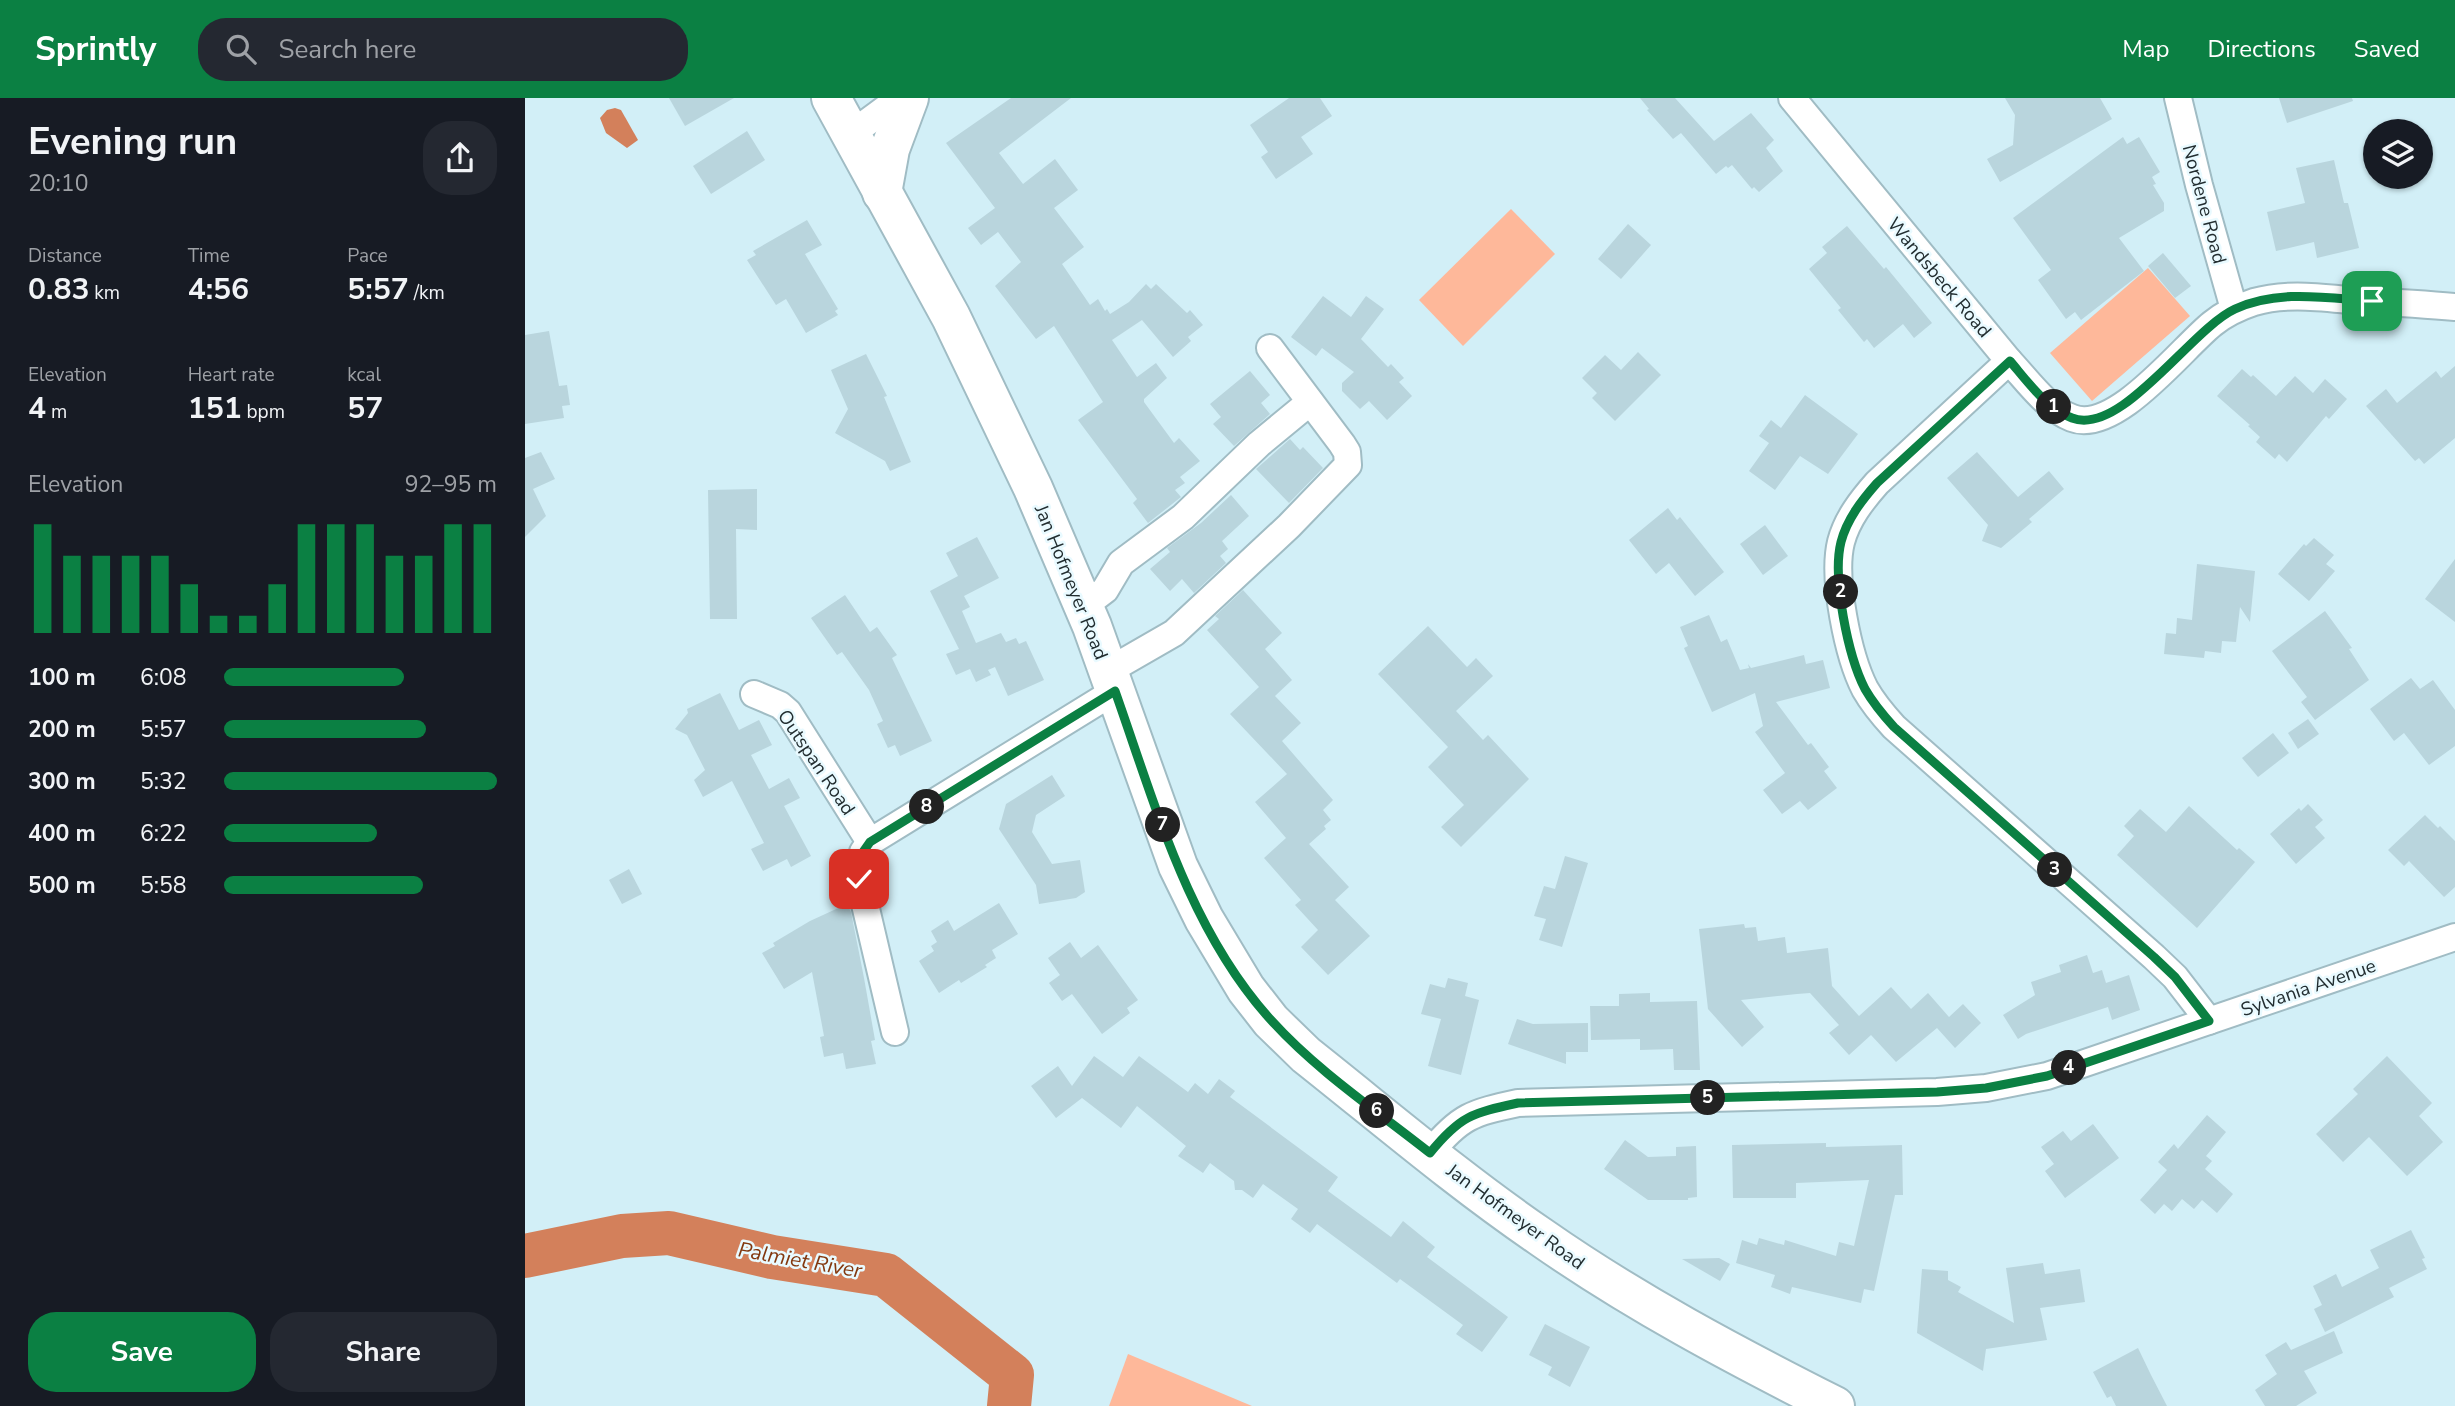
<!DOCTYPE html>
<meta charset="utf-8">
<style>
:root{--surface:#171b24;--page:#242831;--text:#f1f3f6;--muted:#9ea1a6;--accent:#0b8043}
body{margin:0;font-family:"Nunito Sans",sans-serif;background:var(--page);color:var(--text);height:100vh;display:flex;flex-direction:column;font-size:26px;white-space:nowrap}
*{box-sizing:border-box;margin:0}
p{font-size:23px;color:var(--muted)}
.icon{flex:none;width:38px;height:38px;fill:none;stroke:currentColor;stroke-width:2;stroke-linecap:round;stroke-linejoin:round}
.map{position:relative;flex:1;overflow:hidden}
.details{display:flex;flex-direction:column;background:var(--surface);width:525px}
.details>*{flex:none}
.controls{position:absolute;left:1838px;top:21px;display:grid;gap:14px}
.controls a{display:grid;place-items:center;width:70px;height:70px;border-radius:50%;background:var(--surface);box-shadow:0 2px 5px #0004;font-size:35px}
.pin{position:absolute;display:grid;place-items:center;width:60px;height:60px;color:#fff;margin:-30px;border-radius:14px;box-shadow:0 4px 10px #0006}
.km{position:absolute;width:35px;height:35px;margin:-18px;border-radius:50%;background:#222;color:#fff;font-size:19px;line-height:35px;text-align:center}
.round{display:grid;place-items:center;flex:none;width:74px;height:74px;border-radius:28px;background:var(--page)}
.head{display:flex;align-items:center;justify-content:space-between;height:119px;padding:0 28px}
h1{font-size:38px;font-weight:700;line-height:52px}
.stats{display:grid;grid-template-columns:repeat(3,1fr);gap:10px;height:119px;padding:7px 28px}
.stats div{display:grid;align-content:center}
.stats b{font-size:30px;font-weight:700}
.stats small{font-size:19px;font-weight:400}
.stats p{font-size:19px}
.chart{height:196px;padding:14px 28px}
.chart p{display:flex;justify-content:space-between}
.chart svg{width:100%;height:126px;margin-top:7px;stroke:var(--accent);stroke-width:6}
.cta{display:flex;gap:14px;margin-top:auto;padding:14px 28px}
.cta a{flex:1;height:80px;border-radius:28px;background:var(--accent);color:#fff;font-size:28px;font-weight:700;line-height:80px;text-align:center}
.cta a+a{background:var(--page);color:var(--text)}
ul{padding:0 28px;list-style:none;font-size:23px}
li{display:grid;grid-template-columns:112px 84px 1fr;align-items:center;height:52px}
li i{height:18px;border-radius:9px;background:var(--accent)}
header{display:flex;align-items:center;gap:42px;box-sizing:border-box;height:98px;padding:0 35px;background:var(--accent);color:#fff}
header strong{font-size:33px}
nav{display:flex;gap:38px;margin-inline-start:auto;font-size:24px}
.search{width:490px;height:63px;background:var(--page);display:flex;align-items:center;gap:18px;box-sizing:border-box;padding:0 24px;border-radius:28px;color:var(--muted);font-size:26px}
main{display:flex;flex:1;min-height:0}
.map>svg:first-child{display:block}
.green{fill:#feb89a}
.water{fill:#d3805b}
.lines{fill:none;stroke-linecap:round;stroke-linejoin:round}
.river{stroke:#d3805b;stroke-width:44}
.building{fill:#b9d5dd}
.street-casing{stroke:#a0bcc4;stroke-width:30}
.secondary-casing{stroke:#a0bcc4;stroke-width:42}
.street{stroke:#fff;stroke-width:26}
.secondary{stroke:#fff;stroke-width:38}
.route-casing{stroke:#fff;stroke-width:14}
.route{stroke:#0b8043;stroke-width:9}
.labels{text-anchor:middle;stroke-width:5;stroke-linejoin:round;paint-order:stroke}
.street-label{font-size:19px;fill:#222d30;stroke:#e9faff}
.water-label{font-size:21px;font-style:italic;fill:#83380f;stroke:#e9faff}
</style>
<header>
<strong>Sprintly</strong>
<div class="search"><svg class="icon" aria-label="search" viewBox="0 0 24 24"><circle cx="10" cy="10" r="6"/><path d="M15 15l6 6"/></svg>Search here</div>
<nav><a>Map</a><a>Directions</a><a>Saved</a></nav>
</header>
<main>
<section class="details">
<div class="head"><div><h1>Evening run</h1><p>20:10</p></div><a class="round"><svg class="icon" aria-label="share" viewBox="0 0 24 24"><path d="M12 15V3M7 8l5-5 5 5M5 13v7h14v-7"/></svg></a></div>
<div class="stats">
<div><p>Distance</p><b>0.83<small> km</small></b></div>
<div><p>Time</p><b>4:56</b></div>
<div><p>Pace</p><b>5:57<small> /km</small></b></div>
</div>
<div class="stats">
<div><p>Elevation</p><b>4<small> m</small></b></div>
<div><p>Heart rate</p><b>151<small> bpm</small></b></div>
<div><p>kcal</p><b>57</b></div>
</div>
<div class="chart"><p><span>Elevation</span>92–95 m</p>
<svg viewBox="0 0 160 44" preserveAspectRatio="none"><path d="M5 44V6M15 44V17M25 44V17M35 44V17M45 44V17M55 44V27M65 44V38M75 44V38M85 44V27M95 44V6M105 44V6M115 44V6M125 44V17M135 44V17M145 44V6M155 44V6"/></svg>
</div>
<ul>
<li><b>100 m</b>6:08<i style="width:66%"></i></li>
<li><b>200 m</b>5:57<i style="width:74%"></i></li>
<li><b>300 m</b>5:32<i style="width:100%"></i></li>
<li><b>400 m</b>6:22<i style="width:56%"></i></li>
<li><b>500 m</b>5:58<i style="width:73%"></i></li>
</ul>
<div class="cta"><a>Save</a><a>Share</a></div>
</section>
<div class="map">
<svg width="1930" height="1308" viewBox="0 0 1930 1308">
<rect width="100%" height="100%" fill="#d2eff7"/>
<g class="green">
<polygon points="986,111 1030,156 938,248 894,202"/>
<polygon points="1623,170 1665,218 1567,303 1525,255"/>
<polygon points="603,1256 727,1308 584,1308"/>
</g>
<polygon class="water" points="90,10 96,12 113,42 102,50 81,35 75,20 82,12"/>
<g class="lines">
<polyline class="river" points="0,1158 97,1138 144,1135 247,1159 361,1177 487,1277 484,1308"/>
</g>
<g class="building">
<polygon points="144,0 209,0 160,28"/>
<polygon points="486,0 546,0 474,55 498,86 530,61 553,92 529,110 559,149 537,166 565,207 573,201 580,213 582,211 585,216 604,204 621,186 626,191 631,186 662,215 665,212 678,227 663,239 666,243 648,259 617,222 587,242 612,279 631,265 642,280 619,301 619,304 649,345 654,340 675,363 655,379 660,385 650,392 656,399 623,425 608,405 612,401 553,322 578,304 529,228 511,241 470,188 496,164 473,134 456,147 443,130 470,110 421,45"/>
<polygon points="764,0 795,0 807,18 776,39 788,56 751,81 736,59 743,54 725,27"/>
<polygon points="1115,0 1150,0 1189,43 1226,15 1249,42 1241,50 1258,73 1234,94 1229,89 1227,91 1207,67 1203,70 1201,68 1191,76 1156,35 1148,41 1122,12 1124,11"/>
<polygon points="1480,0 1575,0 1587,21 1475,84 1462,61 1488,47 1490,17"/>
<polygon points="1754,0 1827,0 1828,3 1762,25"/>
<polygon points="222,33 240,62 186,96 168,68"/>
<polygon points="1598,39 1602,46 1614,39 1635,74 1627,79 1631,86 1628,87 1639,105 1639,113 1594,140 1619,173 1556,222 1550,214 1541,221 1513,182 1526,172 1488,120"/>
<polygon points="1809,62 1819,105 1823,105 1834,150 1792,160 1789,144 1751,153 1742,114 1780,105 1771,70"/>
<polygon points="282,122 297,147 280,156 313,211 310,213 313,217 281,235 261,201 251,207 222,162 231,157 228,153"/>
<polygon points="1103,126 1126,147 1096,181 1073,161"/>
<polygon points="1322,128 1359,171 1361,169 1407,225 1389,240 1378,226 1349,250 1342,241 1339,244 1313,212 1316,210 1284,171 1302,155 1297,149"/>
<polygon points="1638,155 1666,188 1650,200 1623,168"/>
<polygon points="798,198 826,219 841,198 859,211 836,241 863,269 866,266 879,280 874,284 887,298 862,322 844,303 835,311 817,293 817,285 829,274 797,250 791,258 766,239"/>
<polygon points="24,233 34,288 42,287 45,307 37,308 39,320 0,326 0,237"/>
<polygon points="1113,254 1136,277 1090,323 1067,300 1072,295 1057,280 1080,257 1096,272"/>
<polygon points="341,256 362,298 359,299 386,364 365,373 360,363 310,335 323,311 306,272"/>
<polygon points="1930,268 1930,340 1899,366 1894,360 1890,363 1841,308 1861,291 1872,305 1911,273 1916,280"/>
<polygon points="1717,271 1726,279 1728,277 1751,298 1770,278 1788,295 1800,281 1822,301 1804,321 1801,318 1762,364 1754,356 1750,361 1731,344 1735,339 1723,328 1725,327 1692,298"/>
<polygon points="725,273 745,297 736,305 745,316 709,348 688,326 696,319 685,306"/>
<polygon points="1280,297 1333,336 1303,376 1275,358 1250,392 1224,373 1244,345 1234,338 1246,322 1256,330"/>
<polygon points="765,341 775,352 778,349 798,370 764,405 731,371"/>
<polygon points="16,354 30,381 8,391 21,418 0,439 0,360"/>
<polygon points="1452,354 1493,399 1524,373 1539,391 1504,421 1507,424 1476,450 1457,443 1463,427 1422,380"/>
<polygon points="232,391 232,432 211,431 212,521 185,521 183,392"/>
<polygon points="706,397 724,418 697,443 703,451 695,458 701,465 669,495 657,481 645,493 625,471 645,454 642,450 676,425"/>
<polygon points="1143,410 1152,422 1155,419 1199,474 1170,498 1144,465 1131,476 1104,442"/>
<polygon points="1240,427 1263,458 1238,477 1215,446"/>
<polygon points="452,439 474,480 439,498 445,509 437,513 451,545 476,535 481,544 491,540 494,546 501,543 519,582 483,598 470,569 463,572 466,577 451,584 445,571 431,577 421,556 434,551 405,493 433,478 421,455"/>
<polygon points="1789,440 1809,457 1801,466 1810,473 1784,503 1753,476 1779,446 1781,448"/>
<polygon points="1930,461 1930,524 1900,501"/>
<polygon points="1672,466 1730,473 1725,524 1715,509 1711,544 1697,543 1696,555 1680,553 1679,560 1639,556 1641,535 1651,536 1652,520 1667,522"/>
<polygon points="718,492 757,535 740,551 767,582 750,598 776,625 757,643 808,702 798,712 806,722 799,728 801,731 784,746 824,789 810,802 845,838 803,877 776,849 793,832 770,807 776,802 739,760 761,740 730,704 762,676 705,616 734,589 682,532 694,521 690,518"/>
<polygon points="320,497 345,534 352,529 372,557 367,560 407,643 375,658 370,647 363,650 352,626 358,623 344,592 317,554 312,557 286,520"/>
<polygon points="1800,513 1827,550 1824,551 1844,582 1790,622 1776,604 1782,599 1747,553"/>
<polygon points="1184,517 1196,544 1202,541 1215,572 1224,570 1223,566 1226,570 1279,557 1281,566 1298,562 1305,590 1251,604 1283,647 1286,645 1304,669 1299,673 1312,690 1283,712 1275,703 1257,716 1238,692 1260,675 1230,634 1238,628 1230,595 1187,614 1159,550 1163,548 1155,529"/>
<polygon points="903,528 942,569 951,560 968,578 931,613 958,642 963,637 1004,681 936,749 916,729 939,707 903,669 923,649 853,576"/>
<polygon points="1886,580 1895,591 1908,582 1930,612 1930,648 1904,667 1879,635 1869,643 1845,611"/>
<polygon points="195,595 214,632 234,622 247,647 226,657 244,691 264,680 275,700 259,708 286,758 266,769 262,761 238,773 226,751 239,745 207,683 178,699 169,682 180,672 162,637 150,631 163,615 162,611"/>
<polygon points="1783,621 1794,636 1773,651 1763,635"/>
<polygon points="1748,635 1764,655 1733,679 1717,660"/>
<polygon points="527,677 540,698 511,717 507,734 527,766 555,762 560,794 551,800 514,806 511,787 474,731 481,706"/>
<polygon points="1783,706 1798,722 1790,729 1800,740 1771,766 1745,736 1774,710 1776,713"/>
<polygon points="1664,708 1712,752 1714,750 1730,764 1672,830 1592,757 1609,738 1599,728 1615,711 1641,734"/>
<polygon points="1900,717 1913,730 1915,728 1930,743 1930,789 1919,799 1884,763 1879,768 1863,752"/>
<polygon points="1040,758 1063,765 1037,849 1014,842 1021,821 1009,818 1019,788 1030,791"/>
<polygon points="104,771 117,796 97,806 84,782"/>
<polygon points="474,805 493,836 467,852 471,860 460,867 462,869 436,885 434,882 414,895 394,863 409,853 406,848 412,844 406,833 423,822 429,833"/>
<polygon points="322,806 326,814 339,880 350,942 346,943 351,966 321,971 318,955 299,959 295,939 299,938 287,874 259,891 237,855 250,848 248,845 285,823"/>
<polygon points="1219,826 1220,830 1231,829 1233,843 1260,839 1262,855 1303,850 1307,888 1334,918 1366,889 1386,911 1403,895 1424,919 1438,906 1456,925 1430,950 1412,930 1371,964 1346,937 1324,957 1304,935 1314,927 1285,895 1272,896 1216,902 1239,929 1217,949 1183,911 1174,831"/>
<polygon points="545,844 556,860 573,847 613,902 602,910 605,915 577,936 547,896 537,903 524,885 535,877 523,860"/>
<polygon points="1562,857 1568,875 1577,872 1581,885 1604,877 1615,912 1587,922 1583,909 1501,936 1493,941 1478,917 1510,897 1506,884 1536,874 1534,867"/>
<polygon points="923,880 943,885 940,898 954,902 936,977 903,968 916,921 896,916 905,886 920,890"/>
<polygon points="1125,895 1125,904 1172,903 1175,972 1149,972 1148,951 1115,952 1115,941 1066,942 1065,908 1094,908 1094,896"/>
<polygon points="992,921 1008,926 1063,925 1063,954 1041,954 1041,966 983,946"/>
<polygon points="569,958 598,979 614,958 663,994 670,985 683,996 694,981 710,993 705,999 813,1079 803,1093 866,1139 878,1123 910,1149 902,1159 983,1219 957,1254 931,1236 938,1227 875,1181 872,1185 792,1126 785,1135 766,1121 773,1111 738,1086 728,1100 717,1092 710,1092 709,1083 685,1065 678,1075 653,1058 661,1048 612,1008 596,1030 557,1000 531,1020 506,988 533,968 547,988"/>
<polygon points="1862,958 1907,1005 1894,1018 1918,1044 1882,1078 1844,1039 1818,1064 1791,1036 1833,996 1828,991"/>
<polygon points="1682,1017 1701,1034 1681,1058 1687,1063 1680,1071 1708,1096 1692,1115 1677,1102 1669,1111 1657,1101 1647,1113 1639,1106 1630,1116 1615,1102 1642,1072 1633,1064 1649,1046 1653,1051"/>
<polygon points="1568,1026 1594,1060 1540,1100 1520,1073 1529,1066 1516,1049 1538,1033 1546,1043"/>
<polygon points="1100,1042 1123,1059 1151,1058 1151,1049 1171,1048 1172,1099 1163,1100 1163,1102 1123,1102 1079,1071"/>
<polygon points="1301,1045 1301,1049 1377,1047 1378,1097 1370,1097 1349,1193 1339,1191 1336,1205 1267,1189 1265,1196 1246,1189 1250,1177 1211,1165 1217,1142 1232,1147 1234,1140 1259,1147 1260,1142 1311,1158 1314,1144 1329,1148 1344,1082 1271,1085 1271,1100 1208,1100 1207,1047"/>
<polygon points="1886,1132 1900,1160 1897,1161 1902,1171 1864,1190 1869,1199 1800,1234 1789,1211 1797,1207 1788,1188 1811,1176 1817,1189 1854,1170 1845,1152"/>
<polygon points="1194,1160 1205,1166 1195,1183 1157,1161"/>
<polygon points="1518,1165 1520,1176 1555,1171 1560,1204 1515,1210 1522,1242 1461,1251 1458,1273 1392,1235 1397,1171 1423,1173 1423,1182 1436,1189 1433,1194 1489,1225 1481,1170"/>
<polygon points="1020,1226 1065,1249 1045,1289 1023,1277 1027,1269 1004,1257"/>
<polygon points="1809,1233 1818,1255 1779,1273 1792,1295 1771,1308 1740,1308 1730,1292 1752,1276 1740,1257 1761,1244 1766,1252"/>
<polygon points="1613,1250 1626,1277 1642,1308 1591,1308 1586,1298 1582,1300 1568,1274"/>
</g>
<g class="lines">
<defs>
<g id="street">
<path d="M1267,0L1484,263L1352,385C1337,402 1322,421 1316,444C1307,480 1323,558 1340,591C1348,605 1358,617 1369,629L1629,859L1650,879L1684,923"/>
<polyline points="1653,0 1674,87 1709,211"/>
<polyline points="325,37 375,0"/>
<path d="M1484,263C1503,283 1521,310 1547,320C1590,337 1656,251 1687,226C1699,216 1714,209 1729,204C1760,195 1792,199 1824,202C1859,204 1895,206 1930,209"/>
<polyline points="559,508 580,492 596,465 658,419 734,346 785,304"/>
<polyline points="583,573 649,535 764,428 823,367 822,354 817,346 745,250"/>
<polyline points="229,596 255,607 263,614 345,744"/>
<polyline points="370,934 334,781 338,754 345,744 590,593"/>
<path d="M905,1055C935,1018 947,1015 993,1005L1412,994L1461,990L1522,978L1930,839"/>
</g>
<g id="secondary">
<path d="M306,0L426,219L508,390L567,528L653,768L679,821L721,891L746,923L781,957C858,1018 934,1083 1016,1139C1109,1204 1209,1257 1310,1308"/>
<polyline points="357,95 365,51 384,0"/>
</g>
</defs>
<use href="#street" class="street-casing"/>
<use href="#secondary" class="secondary-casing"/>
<use href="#street" class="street"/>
<use href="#secondary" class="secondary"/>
</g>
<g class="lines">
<defs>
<path id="route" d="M334,781L338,754L345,744L590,593C630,706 664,832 746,922C792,973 852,1013 905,1055C935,1018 947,1015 993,1005L1412,994L1461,990L1522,978L1684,923L1650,879L1629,859L1369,629C1358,617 1348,605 1340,591C1323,558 1307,480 1316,444C1322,421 1337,402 1352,385L1485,263C1502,283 1521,310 1547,320C1596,339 1666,231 1710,211C1753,191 1802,200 1847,203"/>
</defs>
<use href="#route" class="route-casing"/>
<use href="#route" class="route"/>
</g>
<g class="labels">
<g class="street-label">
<text transform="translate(1680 106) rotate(75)" y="7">Nordene Road</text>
<text transform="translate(1415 179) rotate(50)" y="7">Wandsbeck Road</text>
<text transform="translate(547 484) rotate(68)" y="7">Jan Hofmeyer Road</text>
<text transform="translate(292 664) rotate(56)" y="7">Outspan Road</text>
<text transform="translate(1783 889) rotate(-19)" y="7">Sylvania Avenue</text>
<text transform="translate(991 1118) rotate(36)" y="7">Jan Hofmeyer Road</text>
</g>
<g class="water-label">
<text transform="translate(275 1162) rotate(10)" y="7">Palmiet River</text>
</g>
</g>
</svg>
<div class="controls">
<a><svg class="icon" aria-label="layers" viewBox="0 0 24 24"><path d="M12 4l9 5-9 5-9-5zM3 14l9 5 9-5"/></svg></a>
</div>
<div class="pin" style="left:1847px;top:203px;background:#1e9e55"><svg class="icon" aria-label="arrive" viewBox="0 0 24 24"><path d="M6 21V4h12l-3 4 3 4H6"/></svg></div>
<div class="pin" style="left:334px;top:781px;background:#d93025"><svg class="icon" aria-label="check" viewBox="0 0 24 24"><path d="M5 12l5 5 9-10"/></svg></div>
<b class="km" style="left:1529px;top:309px">1</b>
<b class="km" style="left:1316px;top:494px">2</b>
<b class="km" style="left:1530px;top:772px">3</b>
<b class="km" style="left:1544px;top:970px">4</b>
<b class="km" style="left:1183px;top:1000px">5</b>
<b class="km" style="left:852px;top:1013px">6</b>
<b class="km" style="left:638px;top:727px">7</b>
<b class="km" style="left:402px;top:709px">8</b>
</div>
</main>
